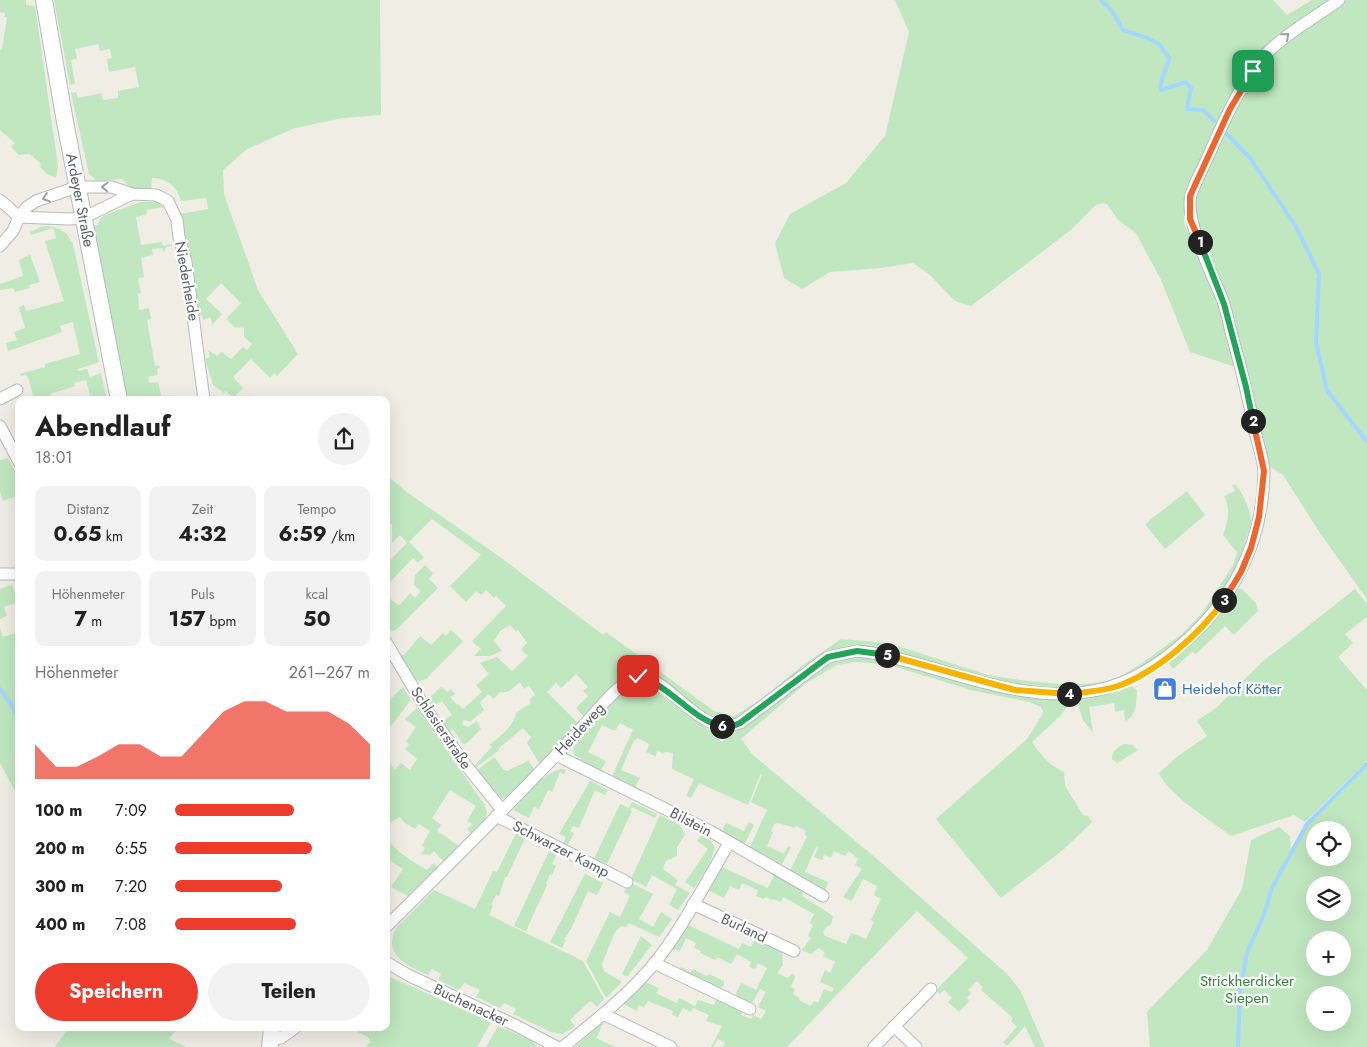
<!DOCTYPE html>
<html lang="de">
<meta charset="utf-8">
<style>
:root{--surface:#fff;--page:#f2f2f2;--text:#222;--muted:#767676;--accent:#ed3b2c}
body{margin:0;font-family:Jost,sans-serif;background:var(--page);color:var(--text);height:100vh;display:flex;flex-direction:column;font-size:19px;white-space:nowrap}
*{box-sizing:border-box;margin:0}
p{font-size:16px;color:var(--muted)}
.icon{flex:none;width:28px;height:28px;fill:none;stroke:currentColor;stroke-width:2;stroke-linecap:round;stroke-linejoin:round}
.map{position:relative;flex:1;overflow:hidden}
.panel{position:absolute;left:15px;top:396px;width:375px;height:635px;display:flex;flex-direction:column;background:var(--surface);border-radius:10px;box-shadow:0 5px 20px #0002}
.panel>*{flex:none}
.tools{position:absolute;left:1306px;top:821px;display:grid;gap:10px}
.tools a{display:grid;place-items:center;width:45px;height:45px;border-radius:50%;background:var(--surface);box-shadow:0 5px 20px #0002;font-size:25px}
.pin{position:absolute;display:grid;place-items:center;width:42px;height:42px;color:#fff;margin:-21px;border-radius:10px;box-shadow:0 2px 8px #0006}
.km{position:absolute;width:25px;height:25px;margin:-12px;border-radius:50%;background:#222;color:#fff;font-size:14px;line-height:25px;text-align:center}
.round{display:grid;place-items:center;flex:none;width:52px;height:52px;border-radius:26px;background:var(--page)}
.head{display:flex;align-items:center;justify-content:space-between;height:85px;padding:0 20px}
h1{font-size:28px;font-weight:700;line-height:38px}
.stats{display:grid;grid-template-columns:repeat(3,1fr);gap:8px;height:85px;padding:5px 20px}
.stats div{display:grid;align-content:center;border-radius:10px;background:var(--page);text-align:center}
.stats b{font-size:21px;font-weight:700}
.stats small{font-size:14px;font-weight:400}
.stats p{font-size:14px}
.chart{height:140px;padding:10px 20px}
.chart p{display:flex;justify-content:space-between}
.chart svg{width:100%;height:90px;margin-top:5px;fill:var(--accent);opacity:.7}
.button{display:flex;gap:10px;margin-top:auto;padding:10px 20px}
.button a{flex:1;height:58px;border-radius:30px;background:var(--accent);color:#fff;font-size:20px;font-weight:700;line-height:58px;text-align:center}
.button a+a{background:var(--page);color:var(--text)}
ul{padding:0 20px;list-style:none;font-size:16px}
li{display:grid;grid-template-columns:80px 60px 1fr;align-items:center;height:38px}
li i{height:12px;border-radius:6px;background:var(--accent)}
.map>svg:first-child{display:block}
.green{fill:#c0e7c0;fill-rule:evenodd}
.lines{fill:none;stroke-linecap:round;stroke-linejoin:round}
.stream{stroke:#a4d7ff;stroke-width:4}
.street-casing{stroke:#b7babe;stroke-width:13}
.secondary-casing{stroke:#b7bbc0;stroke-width:18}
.street{stroke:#fff;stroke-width:11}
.secondary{stroke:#fff;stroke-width:16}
.oneway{stroke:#9da0a3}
.split-1-casing{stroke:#fff;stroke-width:10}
.split-2-casing{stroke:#fff;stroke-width:10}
.split-3-casing{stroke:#fff;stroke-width:10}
.split-4-casing{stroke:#fff;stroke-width:10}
.split-5-casing{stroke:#fff;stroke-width:10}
.split-6-casing{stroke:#fff;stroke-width:10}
.split-7-casing{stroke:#fff;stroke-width:10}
.split-1{stroke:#f0652b;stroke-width:6}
.split-2{stroke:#22a559;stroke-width:6}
.split-3{stroke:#f0652b;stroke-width:6}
.split-4{stroke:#f5b400;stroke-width:6}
.split-5{stroke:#f5b400;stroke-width:6}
.split-6{stroke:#22a559;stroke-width:6}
.split-7{stroke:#22a559;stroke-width:6}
.labels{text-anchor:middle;stroke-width:4.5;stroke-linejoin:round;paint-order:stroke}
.street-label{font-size:15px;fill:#5c6065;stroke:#fff}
.shop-label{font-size:15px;fill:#366cbe;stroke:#fff;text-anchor:start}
.park-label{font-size:15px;fill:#338537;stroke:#fff}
</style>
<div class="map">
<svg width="1367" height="1047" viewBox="0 0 1367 1047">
<rect width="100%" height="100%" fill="#efede4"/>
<g class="green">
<polygon points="0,0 26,0 26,5 35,6 58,166 56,178 47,174 40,167 41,164 30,154 19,155 11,147 15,143 0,130 0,50 2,49 7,17 4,17 5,13 0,12"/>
<path d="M54,0H380L381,115L343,118L295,128L247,149L223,170L224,194L258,290L298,354L277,376L274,373L270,378L251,359L233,377L243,388L233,398L226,391L224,393L213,385L205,359L210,357L208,350L217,356L222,352L231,359L243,347L247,350L252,344L244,337V328L234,327L226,319L241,303L221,283L206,299L222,314L211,326L212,322L210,317L203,320L202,315L196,317L188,280L194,278L193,262L187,246H184L180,214L208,209L206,198L181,201C177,187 167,177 152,178L151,191L133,190L122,179L97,181L89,174L71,93L76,92L78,98L101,93L103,100L118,98V91L139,87L135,67L109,72L107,59L112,58L110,49L100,51L98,44L75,49L77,58L71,60L75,84L70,85Z"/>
<polygon points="895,0 1273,0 1287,15 1312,0 1333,0 1296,22 1257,71 1271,55 1293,36 1346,0 1367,0 1367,599 1320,533 1283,475 1269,466 1194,218 1195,197 1221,135 1214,128 1186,196 1184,223 1220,305 1239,368 1190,352 1161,280 1136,233 1118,220 1107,204 1103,203 1096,205 1072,229 971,306 955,301 930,275 913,263 881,268 830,272 802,289 784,278 775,243 790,214 846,183 885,136 909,32"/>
<polygon points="141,202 157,202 164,207 146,210 147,214 136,217 141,245 162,242 163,246 172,244 172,246 166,247 164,253 162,248 152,249 153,255 141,258 144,277 138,278 141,293 138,294 139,310 149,308 151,319 147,320 155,366 159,365 160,368 157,369 158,375 148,377 149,383 158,382 162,400 119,400 85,228 98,225 100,219 105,215"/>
<path d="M48,226C61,228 67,232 73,244L96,349L99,362L78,369V371L87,369L90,377L101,373L107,400H91L86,380L74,383L75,386L50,394V396L34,400L28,377L26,375L21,376L20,374L45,367V364L80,354L73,322L60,326L62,332L8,351L6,343L17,340L14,332L25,328L19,307L24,305L26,311L64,301L45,241L56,238L53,228L31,235L30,232L41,227Z"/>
<polygon points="30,255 40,282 29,285 30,288 15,292 13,288 0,290 0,284 23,276 19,260"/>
<polygon points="8,458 19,479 19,495 3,501 0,492 0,460"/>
<path d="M386,475L408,493L500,557L603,635L606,632L714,711L734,716L759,701L803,665L841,639L888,643L988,675L1019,680L1069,685L1095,683L1116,679L1138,666L1182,634L1202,613L1233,565L1237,552L1223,535C1228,522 1231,509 1224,496L1235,491L1232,485H1236C1243,494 1250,508 1251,520C1251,526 1247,535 1245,542C1230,596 1187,639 1141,669C1121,682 1091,687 1068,689L1067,707L1061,715L1032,742C1040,754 1050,766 1064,772L1065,786L1083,815L1088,816L1092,822L1064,849L1001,898L936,819L1027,739L1042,715L1043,711L1041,707L1029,702L971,690L886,664L855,662L837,665L805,684L741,739L753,755L884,865L1007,974L1020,990L1045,1047H1035L1025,1026L1007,1046L1003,1042L1017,1027L1011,1021L1013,1018L981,990L983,987L977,981L968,990L971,993L967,998L969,1001L959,1012L948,1002L952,998L944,990L940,994L936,990L968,958L917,911L787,1047H723L725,1043L718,1039L713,1047H711L722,1026L706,1021L709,1015L693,1008L691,1012L683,1008L678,1017L672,1015L673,1011L648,1001L644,1007L639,1005L637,1011L622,1003L643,981L659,988L656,993L677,1003L679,998L695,1006L698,1000L714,1005L717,998L742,1010L741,1015L751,1019L753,1015L761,1019L766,1011L758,1007L766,992L760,989L752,1003L735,996L741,983L756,990L767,968L758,963L755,969L749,967L751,962L737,954L731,964L717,957L715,960L700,953L701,951L694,948L696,943L686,938L680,951L675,949L674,951L669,948L686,924L739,949L742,943L751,947L756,937L782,950L783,965L777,973L788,978L793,973L795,977L791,987L795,989L793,994L799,998V1000L811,1006L814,1001L818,1003L824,989L832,992L834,988L820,982L825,970L830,973L835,962L823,956L825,952L819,948L811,954L802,950L811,938L808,936L813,925L810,923L814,914L783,897L781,902L773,899L772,900L765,897L764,899L756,896L758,890L742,883L739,890L730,886L724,898L708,890L722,867L768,888L775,873L803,892L802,896L833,916L831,925L826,927L823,932L825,936L846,944L851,933L866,939L874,922L871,920L881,899L874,895L877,886L863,879L853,899L851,901L843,897L862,869L855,865L858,859L849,851L845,856L834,851L831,858L824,855L822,860L814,857L818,848L816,847L805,872L828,882L825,891L790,871L807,836L805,835L806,831L796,826L795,828L778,823L774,824L771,831L773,832L767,846L784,854L788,846L791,847L781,866L750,847L767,810L751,802L762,775L761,773L748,805L699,783L691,798L686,796L694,779L672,769L673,753L665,752L664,754L658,751L655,756L646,752L649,744L638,738L633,742L621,770L640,778L635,788L612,776L633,730L620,723L615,731L602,725L588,752L606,761L600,772L574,755L573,744L619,693L628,687L639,685L635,666L584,717L576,708L588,696L583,691L588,687L576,674L561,688L556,683L547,692L579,724L541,766L527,743L531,737L523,728L500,747L498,751L474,769L473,767L492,747L489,745C499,738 515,725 516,713L531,703L529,700L535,695L529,685L524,689L520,682C513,687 510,694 500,692L494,699L488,694L480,703L484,710L470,722L464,720L462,725L468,727L477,721L481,729L467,743L463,744L453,729L448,734L441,722L452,715L442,701L431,707L429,703L430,697L441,687L448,692L451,689L455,694L450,697L457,705L458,704L463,709L482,692L476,685L489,674L480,663L497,657L512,671L528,656L521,649L527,643L518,630L516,631L510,625L500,631L494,641L502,651L490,656H474L481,649L472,641L506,606L496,596L494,598L486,590L481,595L476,591L466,602L450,586L481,555L432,519L409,542L424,557L418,563L413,558L386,586V559L389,561L407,543L400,535L392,543V525L386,520ZM661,679C682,695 707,723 735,719L739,729L722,742L653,681Z"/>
<polygon points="1187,491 1205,515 1165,549 1145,524"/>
<polygon points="425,565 433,573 429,579 438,588 396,630 386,632 386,599 388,597 399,606 410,593 415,598 421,591 414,585 415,575"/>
<polygon points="12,585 18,602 4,607 7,616 0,619 0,589"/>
<polygon points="1236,589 1242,589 1256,603 1258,611 1234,635 1225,626 1196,654 1192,652 1173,669 1169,663 1197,638"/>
<path d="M1355,589L1367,604V617L1345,634L1353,643L1338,657L1367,690V761L1305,822L1294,815L1231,836C1212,821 1168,795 1159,773L1178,756L1207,736L1197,721L1217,707L1261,663Z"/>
<polygon points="0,628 3,637 19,632 19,798 0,763"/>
<polygon points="451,630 463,641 426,679 420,681 415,680 399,656 404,655 420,636 431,645 443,633 446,636"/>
<path d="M1131,686L1137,690C1136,702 1138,715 1125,721L1124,710L1115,712L1114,703L1089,707L1093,733L1083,720L1077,701L1114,693Z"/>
<polygon points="403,687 411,700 386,732 386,703"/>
<polygon points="417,708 484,804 487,812 485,819 471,833 467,829 473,824 467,821 476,806 450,790 432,818 441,825 437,831 459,846 443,861 434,851 430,855 421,854 425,848 422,845 430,831 419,824 415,829 405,823 400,817 390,823 386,817 386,756 395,770 401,763 410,770 417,759 405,749 409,744 406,741 416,727 405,719"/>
<path d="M1124,744L1132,745L1138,750L1117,763L1112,759C1112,751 1116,748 1124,744Z"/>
<path d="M494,757L504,770L508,771C514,766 521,766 528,760L535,770L508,797L500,799L476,771Z"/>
<path d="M1367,764V1047H1150L1147,1012L1207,950L1242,889L1251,840L1279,827L1290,836L1291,853L1307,824ZM1315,830H1342V858H1315ZM1315,885H1342V912H1315ZM1315,940H1342V968H1315ZM1315,995H1342V1022H1315Z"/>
<path d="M561,769L566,770L564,774L560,772L552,792L548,790L539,809L534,807L529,818L513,810C526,797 542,773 561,769Z"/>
<polygon points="590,781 608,790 605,795 595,790 579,828 573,826 570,831 574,833 567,846 563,844 566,837 559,834"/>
<polygon points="632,802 657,814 655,818 632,807 630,810 632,811 607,864 594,859 620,804 629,808"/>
<polygon points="660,815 680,825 685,835 677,847 677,856 666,861 663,869 678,880 675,885 690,893 678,910 669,905 677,889 652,875 646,887 631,879"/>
<polygon points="749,822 754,825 744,845 722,831 726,823 744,831"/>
<path d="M516,833L525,838L507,877H505L499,896L496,895L491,905L493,906L489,915L583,961L604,999L597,1007L591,1001L588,1003L570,1020L575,1026L563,1034L551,1032L513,1014L516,1009L504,1003L500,1008L476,997L480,990L464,983L459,990L438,980L441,974L432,969L428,975C407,966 381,954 397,927L434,890L475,909L493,871L497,872Z"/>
<polygon points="702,835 711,841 715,848 709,865 694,888 685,882 708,849 697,841"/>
<path d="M386,837C396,852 412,861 427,870L434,863L437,867L408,896L391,887L403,869L386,858Z"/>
<polygon points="550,849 557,853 552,864 556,866 552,875 550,874 546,884 547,885 526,931 514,926"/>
<polygon points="585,874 603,883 597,895 588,891 571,929 564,939 566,940 562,948 550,942"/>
<polygon points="629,882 653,894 639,919 653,927 661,912 672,919 659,937 629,923 626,927 621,926 615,932 602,964 604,971 622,982 606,998 586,961 610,912 620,917 630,896 624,892"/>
<polygon points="641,936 652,945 627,977 622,974"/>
<polygon points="681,967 691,972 693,969 707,976 709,974 724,981 724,985 720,989 679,970"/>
<polygon points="386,975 491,1022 477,1047 365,1047 371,1042 368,1037 358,1032 360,1028 386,1028"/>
<polygon points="600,1023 603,1024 596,1038 615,1047 575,1047"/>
<polygon points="498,1026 533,1041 537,1047 486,1047"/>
<polygon points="53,1028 178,1028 169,1039 187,1047 55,1047 66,1031 55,1030"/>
</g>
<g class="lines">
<g class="stream">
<path d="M1101,0L1112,11L1123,30L1147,38L1159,44L1169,58C1168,69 1158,80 1161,90L1186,82L1191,88L1187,109L1203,110L1214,121"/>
<polyline points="1226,133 1251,159 1295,225 1319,274 1316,342 1327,390 1367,442"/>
<polyline points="0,689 11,704 19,721"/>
<polyline points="1238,1047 1240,991 1247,952 1264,915 1272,888 1307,824 1367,764"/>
</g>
<defs>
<g id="street">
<polyline points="0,200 19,217 69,219 83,218 132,194"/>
<polyline points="0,246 13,231 19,217 27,207 36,201 77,187 112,187 132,194 156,195 168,201 177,220 179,237 186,262 204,400"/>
<polyline points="0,399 17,390"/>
<polyline points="0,426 19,462"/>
<polyline points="0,574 19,574"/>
<polyline points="386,642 426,709 465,764 502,810"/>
<polyline points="556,755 710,831 823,896"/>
<polyline points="496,816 627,882"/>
<polyline points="693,904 794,951"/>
<path d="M386,927C453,860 521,794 585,724C595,713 623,678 638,677C668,674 700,740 740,723L828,657L857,651L872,653C937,665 999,695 1065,694C1108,693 1140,678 1173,652C1229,607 1263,547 1264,473C1264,461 1259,448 1256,436C1249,401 1241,367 1231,332C1229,322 1226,311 1223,301C1213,275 1184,221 1191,195C1194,184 1201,172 1206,161C1222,126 1242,77 1270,50C1291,30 1316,17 1339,0"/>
<polyline points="386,962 408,975 515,1025 557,1047"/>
<polyline points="654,963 750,1009"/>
<polyline points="603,1014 671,1047"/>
<polyline points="894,1026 916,1047"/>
<polyline points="271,1039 281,1038 295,1028"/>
<path d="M563,1047C595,1021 627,996 654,964C682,929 706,882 729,843"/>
<polyline points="874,1047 931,989"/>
</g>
<g id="secondary">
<polyline points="44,0 65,122 119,400"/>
<polyline points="270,1047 272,1028"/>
</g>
</defs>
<use href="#street" class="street-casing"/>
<use href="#secondary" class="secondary-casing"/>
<use href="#street" class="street"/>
<use href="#secondary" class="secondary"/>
</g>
<defs><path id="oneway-chevron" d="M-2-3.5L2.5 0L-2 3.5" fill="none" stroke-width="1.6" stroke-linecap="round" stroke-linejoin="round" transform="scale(1.25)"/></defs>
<g class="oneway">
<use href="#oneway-chevron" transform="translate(1286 36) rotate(-41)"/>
<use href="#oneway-chevron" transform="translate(105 187) rotate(-178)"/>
<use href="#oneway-chevron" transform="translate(46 198) rotate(161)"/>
</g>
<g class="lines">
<defs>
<polyline id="split-1" points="1200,242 1190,219 1190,196 1230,109 1253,71"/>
<polyline id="split-2" points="1200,242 1224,304 1246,387 1253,421"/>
<polyline id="split-3" points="1224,600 1241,572 1251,548 1259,517 1264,471 1253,421"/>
<path id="split-4" d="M1069,694C1086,692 1103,691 1118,686C1157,672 1201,633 1224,600"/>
<polyline id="split-5" points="887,655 1015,690 1069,694"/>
<polyline id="split-6" points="722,726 733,726 740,723 828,657 857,651 887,655"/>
<path id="split-7" d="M638,676C670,685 692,720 722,726"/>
</defs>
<use href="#split-1" class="split-1-casing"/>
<use href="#split-2" class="split-2-casing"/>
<use href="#split-3" class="split-3-casing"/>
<use href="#split-4" class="split-4-casing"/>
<use href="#split-5" class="split-5-casing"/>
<use href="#split-6" class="split-6-casing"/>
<use href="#split-7" class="split-7-casing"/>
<use href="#split-1" class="split-1"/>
<use href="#split-2" class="split-2"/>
<use href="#split-3" class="split-3"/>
<use href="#split-4" class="split-4"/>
<use href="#split-5" class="split-5"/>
<use href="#split-6" class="split-6"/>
<use href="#split-7" class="split-7"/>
</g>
<defs>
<symbol id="shop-square" viewBox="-11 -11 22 22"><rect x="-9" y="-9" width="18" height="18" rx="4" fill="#3f7fe0" stroke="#fff"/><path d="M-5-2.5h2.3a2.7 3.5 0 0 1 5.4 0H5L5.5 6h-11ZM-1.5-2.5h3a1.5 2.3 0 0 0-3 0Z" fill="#fff"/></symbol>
</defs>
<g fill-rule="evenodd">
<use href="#shop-square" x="1151" y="675" width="28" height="28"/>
</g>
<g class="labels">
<g class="street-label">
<text transform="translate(80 200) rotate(79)" y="5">Ardeyer Straße</text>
<text transform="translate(187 281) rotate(80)" y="5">Niederheide</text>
<text transform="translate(441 728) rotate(56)" y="5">Schlesierstraße</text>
<text transform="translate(580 729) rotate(-47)" y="5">Heideweg</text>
<text transform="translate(691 822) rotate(28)" y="5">Bilstein</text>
<text transform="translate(561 849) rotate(27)" y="5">Schwarzer Kamp</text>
<text transform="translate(744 928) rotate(25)" y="5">Burland</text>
<text transform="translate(471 1005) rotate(25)" y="5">Buchenacker</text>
</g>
<g class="shop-label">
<text x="1182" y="694">Heidehof Kötter</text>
</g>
<g class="park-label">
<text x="1247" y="986">Strickherdicker<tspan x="1247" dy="17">Siepen</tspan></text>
</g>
</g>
</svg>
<div class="tools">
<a><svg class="icon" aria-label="locate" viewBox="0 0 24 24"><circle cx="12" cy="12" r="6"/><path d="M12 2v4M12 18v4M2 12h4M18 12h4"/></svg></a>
<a><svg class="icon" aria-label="layers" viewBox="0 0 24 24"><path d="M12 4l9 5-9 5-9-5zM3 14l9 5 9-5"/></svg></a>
<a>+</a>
<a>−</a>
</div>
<div class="pin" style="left:1253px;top:71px;background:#1e9e55"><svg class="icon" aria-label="arrive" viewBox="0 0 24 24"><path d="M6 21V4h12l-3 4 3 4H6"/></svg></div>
<div class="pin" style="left:638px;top:676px;background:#d93025"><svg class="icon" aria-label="check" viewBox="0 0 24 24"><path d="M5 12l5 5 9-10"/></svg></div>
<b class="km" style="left:1200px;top:242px">1</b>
<b class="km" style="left:1253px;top:421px">2</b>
<b class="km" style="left:1224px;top:600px">3</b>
<b class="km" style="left:1069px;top:694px">4</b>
<b class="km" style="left:887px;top:655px">5</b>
<b class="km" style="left:722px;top:726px">6</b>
<section class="panel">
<div class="head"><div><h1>Abendlauf</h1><p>18:01</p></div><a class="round"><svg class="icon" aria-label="share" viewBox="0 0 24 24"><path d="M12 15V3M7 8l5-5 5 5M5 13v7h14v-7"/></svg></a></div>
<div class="stats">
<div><p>Distanz</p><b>0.65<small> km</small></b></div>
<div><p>Zeit</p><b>4:32</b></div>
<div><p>Tempo</p><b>6:59<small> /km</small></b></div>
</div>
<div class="stats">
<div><p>Höhenmeter</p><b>7<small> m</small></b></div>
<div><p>Puls</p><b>157<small> bpm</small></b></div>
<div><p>kcal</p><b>50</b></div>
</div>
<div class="chart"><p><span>Höhenmeter</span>261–267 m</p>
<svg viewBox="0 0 160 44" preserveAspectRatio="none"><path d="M0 44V27L10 38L20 38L30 33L40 27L50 27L60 33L70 33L80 22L90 11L100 6L110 6L120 11L130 11L140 11L150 17L160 27V44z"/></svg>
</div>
<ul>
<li><b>100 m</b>7:09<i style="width:61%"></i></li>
<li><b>200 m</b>6:55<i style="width:70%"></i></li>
<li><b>300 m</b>7:20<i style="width:55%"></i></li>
<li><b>400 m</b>7:08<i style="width:62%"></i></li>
</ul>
<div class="button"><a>Speichern</a><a>Teilen</a></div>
</section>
</div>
